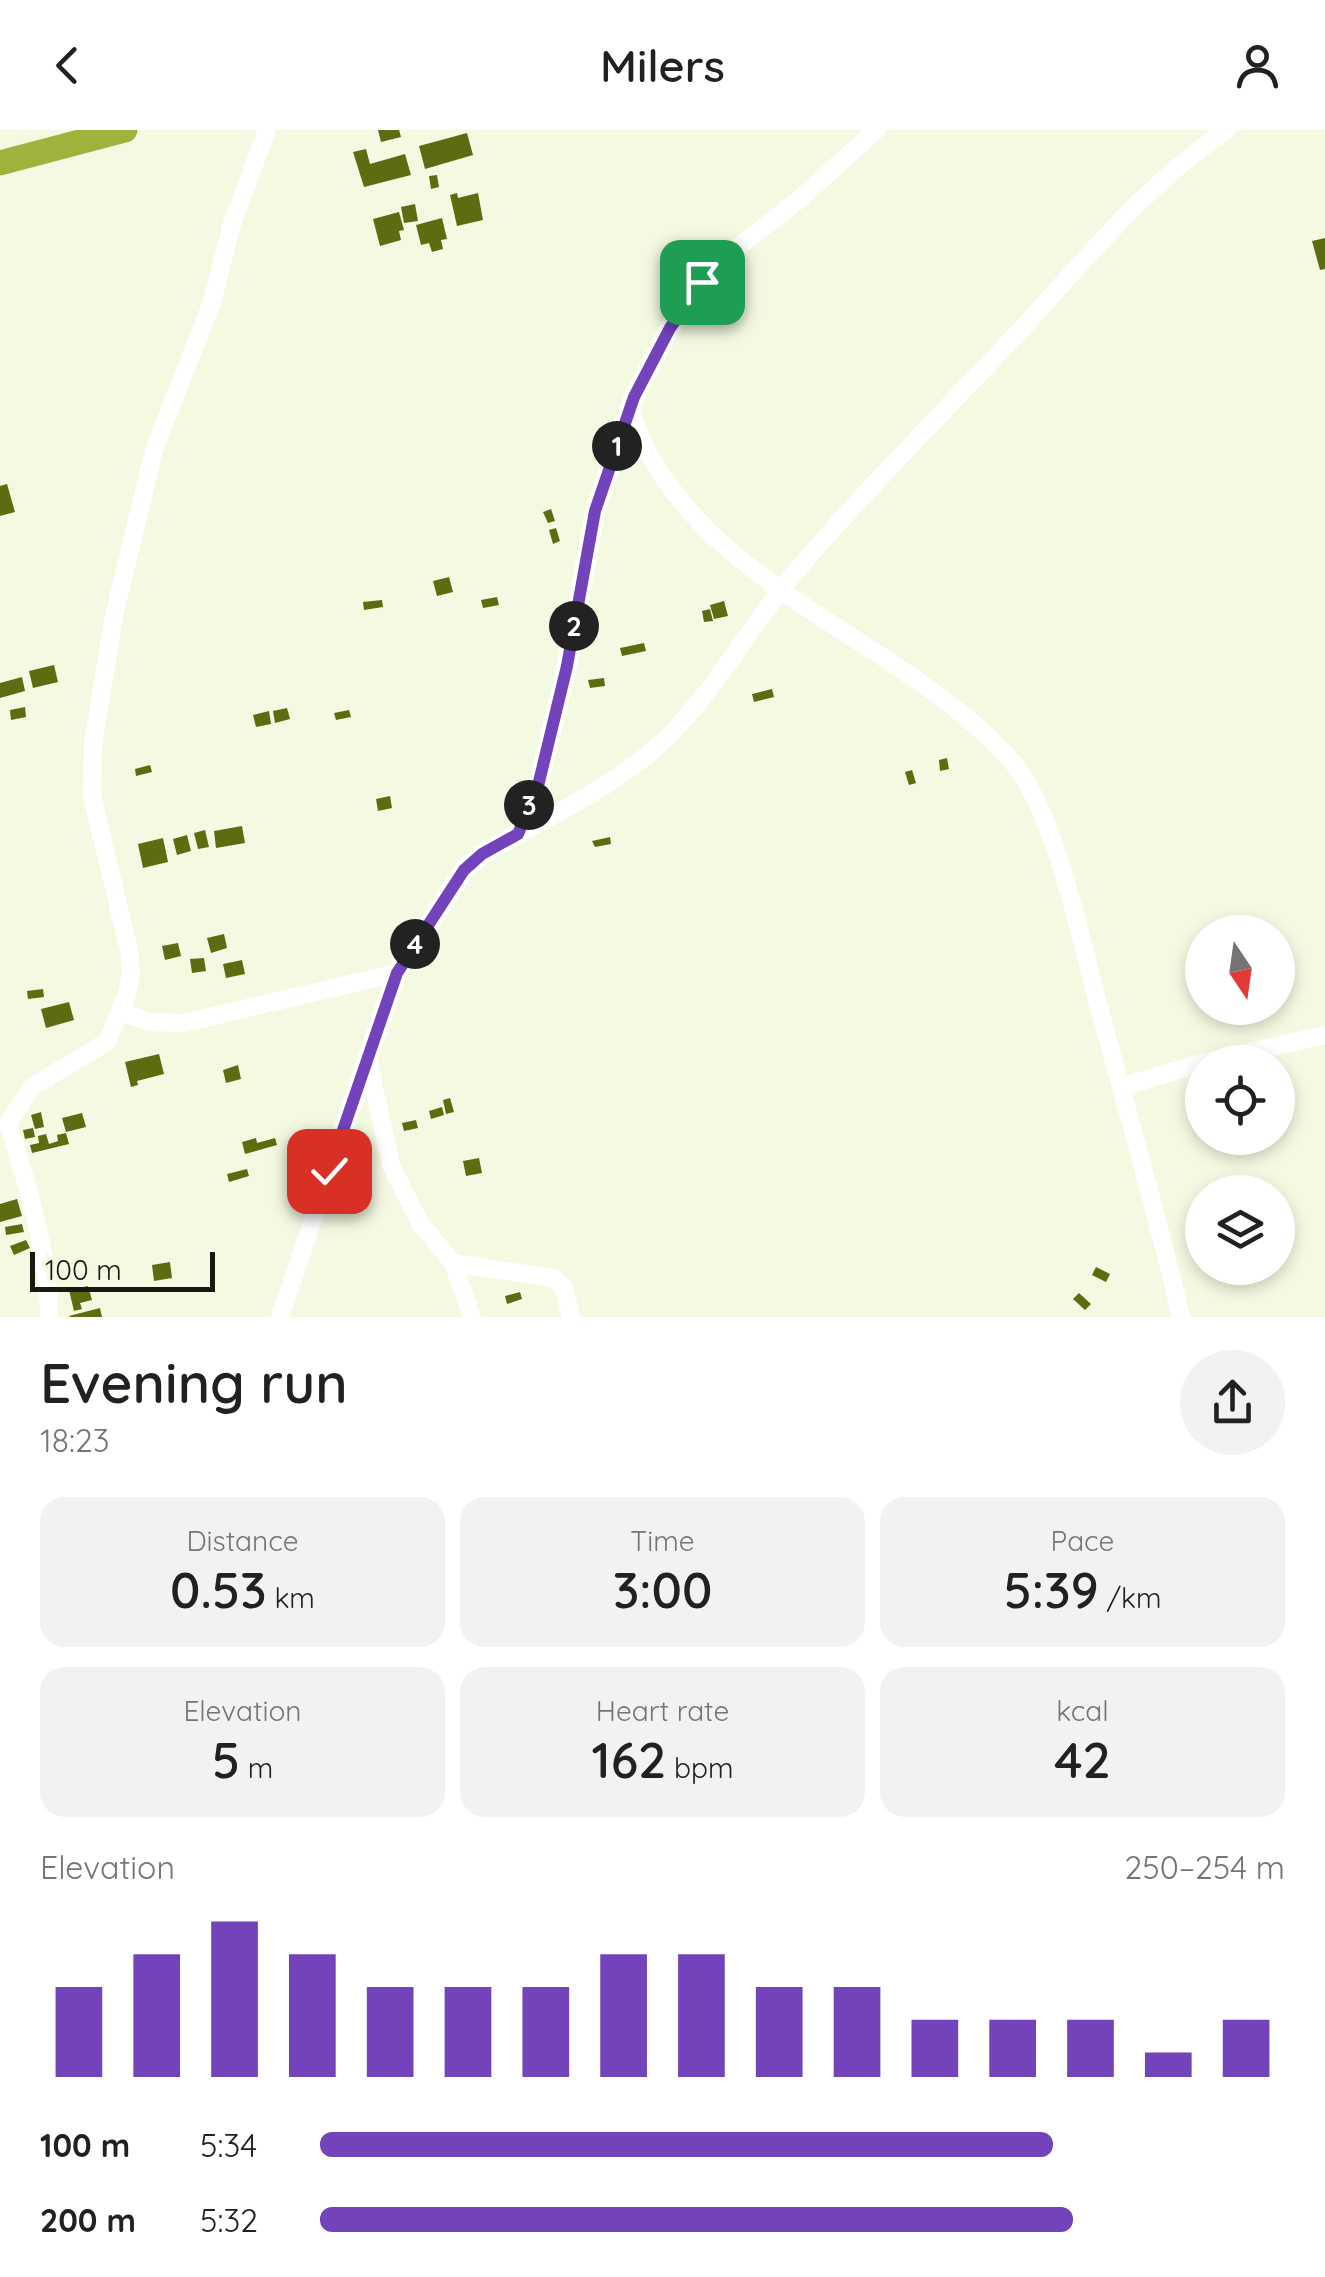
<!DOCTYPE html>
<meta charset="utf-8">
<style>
:root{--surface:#fff;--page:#f2f2f2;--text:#202124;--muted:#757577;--accent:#7243bb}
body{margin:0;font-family:Quicksand,sans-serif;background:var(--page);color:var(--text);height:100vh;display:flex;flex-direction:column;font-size:38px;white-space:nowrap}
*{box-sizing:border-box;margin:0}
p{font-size:32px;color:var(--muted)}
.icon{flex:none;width:55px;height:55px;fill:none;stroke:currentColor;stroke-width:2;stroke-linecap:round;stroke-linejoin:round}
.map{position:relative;height:1187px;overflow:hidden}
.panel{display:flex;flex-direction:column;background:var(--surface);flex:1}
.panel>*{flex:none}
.needle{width:65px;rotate:167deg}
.fabs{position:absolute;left:1185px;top:785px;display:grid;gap:20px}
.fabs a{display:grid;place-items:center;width:110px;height:110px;border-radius:50%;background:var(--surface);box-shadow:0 5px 15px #0003;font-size:50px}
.scale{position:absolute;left:30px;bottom:25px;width:185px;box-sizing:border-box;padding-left:10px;border:5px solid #181a12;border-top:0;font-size:28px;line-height:35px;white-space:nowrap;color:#181a12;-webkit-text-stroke:8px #f4fae2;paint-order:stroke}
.pin{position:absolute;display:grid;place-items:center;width:85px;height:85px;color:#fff;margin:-42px;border-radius:20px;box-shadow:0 5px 15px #0006}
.km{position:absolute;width:50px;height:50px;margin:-25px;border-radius:50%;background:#222;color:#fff;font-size:28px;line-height:50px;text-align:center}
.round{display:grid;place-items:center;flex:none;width:105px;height:105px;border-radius:52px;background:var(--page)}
.head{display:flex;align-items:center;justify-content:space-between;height:170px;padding:0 40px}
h1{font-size:55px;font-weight:600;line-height:75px}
.metrics{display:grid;grid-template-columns:repeat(3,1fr);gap:15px;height:170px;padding:10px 40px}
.metrics div{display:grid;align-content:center;border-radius:25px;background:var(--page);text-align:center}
.metrics b{font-size:50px;font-weight:600}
.metrics small{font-size:28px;font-weight:400}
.metrics p{font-size:28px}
.chart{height:280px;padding:20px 40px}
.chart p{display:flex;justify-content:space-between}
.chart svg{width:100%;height:180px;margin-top:10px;stroke:var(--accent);stroke-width:6}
ul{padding:0 40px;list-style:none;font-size:32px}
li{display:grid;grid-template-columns:160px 120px 1fr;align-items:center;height:75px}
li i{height:25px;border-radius:12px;background:var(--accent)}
header{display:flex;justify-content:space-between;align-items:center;height:130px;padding:0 40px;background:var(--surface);font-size:45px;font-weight:600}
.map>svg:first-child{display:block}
.building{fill:#5f6b11}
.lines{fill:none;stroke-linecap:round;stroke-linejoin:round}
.minor{stroke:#fff;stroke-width:18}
.highway{stroke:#a0b23b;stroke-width:25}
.route-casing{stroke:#fff;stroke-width:20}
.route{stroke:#7243bb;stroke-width:12}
</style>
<header><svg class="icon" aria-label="back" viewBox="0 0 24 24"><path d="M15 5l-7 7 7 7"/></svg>Milers<svg class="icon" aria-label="person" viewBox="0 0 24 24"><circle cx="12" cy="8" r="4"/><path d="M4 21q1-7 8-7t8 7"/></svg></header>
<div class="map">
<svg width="1325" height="1187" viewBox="0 0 1325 1187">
<rect width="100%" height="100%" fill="#f4fae2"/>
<g class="building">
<polygon points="378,0 399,0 401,7 381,12"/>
<polygon points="467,3 473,25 425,39 419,16"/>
<polygon points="366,19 370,34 405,24 411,45 364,57 353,22"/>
<polygon points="437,45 439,57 431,59 429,46"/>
<polygon points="457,63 458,68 478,63 483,90 457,96 450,65"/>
<polygon points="415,74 418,91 404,93 401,77"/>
<polygon points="399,82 404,100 399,101 401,110 380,116 373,89"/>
<polygon points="442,88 447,109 441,110 443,119 432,122 429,113 421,115 416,95"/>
<polygon points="1325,108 1325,139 1320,140 1312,111"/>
<polygon points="7,354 15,382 0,386 0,356"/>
<polygon points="551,379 555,391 548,393 543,382"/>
<polygon points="556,398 560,411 553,414 549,400"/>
<polygon points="449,447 453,462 437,466 433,451"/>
<polygon points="497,467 499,475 483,478 481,470"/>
<polygon points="382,470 383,477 364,480 363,472"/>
<polygon points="724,471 728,486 714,489 710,475"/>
<polygon points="710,479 713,491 704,492 702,481"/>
<polygon points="644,513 646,521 622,526 620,518"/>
<polygon points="54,535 58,552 33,558 29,541"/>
<polygon points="22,547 25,561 0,568 0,553"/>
<polygon points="604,548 605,556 590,558 588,550"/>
<polygon points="772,559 774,567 754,572 752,564"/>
<polygon points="25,577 26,587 11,590 10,580"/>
<polygon points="287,578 290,589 275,593 273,581"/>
<polygon points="349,580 351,587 336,590 334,583"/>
<polygon points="269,581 271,594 256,597 253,585"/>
<polygon points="947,628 949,639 940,641 939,630"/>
<polygon points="150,635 152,642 136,646 135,639"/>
<polygon points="912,640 916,653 909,655 905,642"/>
<polygon points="390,666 392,678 378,681 376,669"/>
<polygon points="242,696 245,713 216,718 214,701"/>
<polygon points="205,700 209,717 198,719 194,703"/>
<polygon points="187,705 191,721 177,725 173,709"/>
<polygon points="610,707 611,714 595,717 592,711"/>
<polygon points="163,708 168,732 143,738 138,714"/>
<polygon points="224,804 227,818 211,823 207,808"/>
<polygon points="178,813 181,826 165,830 162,816"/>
<polygon points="204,828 206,841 192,843 190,829"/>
<polygon points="242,830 245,844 226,848 223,834"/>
<polygon points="43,859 44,867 28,869 27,861"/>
<polygon points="69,872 74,890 46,898 41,879"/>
<polygon points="159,924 164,944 137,951 138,955 131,957 125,932"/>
<polygon points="238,935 241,949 226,953 223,940"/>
<polygon points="450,968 454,982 446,984 443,970"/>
<polygon points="442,977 444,985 431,989 429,981"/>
<polygon points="41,982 44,997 35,999 31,985"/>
<polygon points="82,983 86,997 66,1002 62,988"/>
<polygon points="416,990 418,998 404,1001 402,993"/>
<polygon points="33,998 35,1007 25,1009 23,1000"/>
<polygon points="66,1003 69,1014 32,1023 30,1015 39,1013 38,1006 46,1004 49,1014 58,1011 57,1005"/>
<polygon points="256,1008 257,1013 275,1008 277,1015 245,1024 242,1012"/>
<polygon points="479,1028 482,1043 466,1046 463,1031"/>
<polygon points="247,1039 249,1046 229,1052 227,1044"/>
<polygon points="17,1069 22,1086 0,1092 0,1074"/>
<polygon points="22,1094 24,1102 6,1105 5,1097"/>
<polygon points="26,1110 30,1118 14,1125 10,1116"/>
<polygon points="170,1132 172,1148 154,1151 152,1135"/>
<polygon points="1096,1137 1110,1144 1106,1152 1092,1145"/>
<polygon points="88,1156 92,1170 80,1173 82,1179 74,1181 69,1160"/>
<polygon points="520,1162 522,1169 507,1174 505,1166"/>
<polygon points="1079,1163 1091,1174 1085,1180 1073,1169"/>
<polygon points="100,1178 102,1187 70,1187 69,1186"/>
</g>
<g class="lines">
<g class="minor">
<path d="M630,280C688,453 893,502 1008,627C1054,676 1078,799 1096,866C1125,973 1156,1079 1181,1187"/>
<polyline points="517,704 537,656 567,537 595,381 634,267 670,197 722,130 801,68 876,0"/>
<polyline points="120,882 150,892 184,893 397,843"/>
<polyline points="368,931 391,1035 420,1093 453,1133 472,1187"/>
<polyline points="1206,932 1325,905"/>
<polyline points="1121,957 1202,933"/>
<polyline points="453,1133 553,1148 564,1157 571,1187"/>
<path d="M49,1187C50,1128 26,1050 8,993L33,956L107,912L126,867L131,845L129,820L92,666L93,614L114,486L154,320L212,172L232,94L267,0"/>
<path d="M280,1187L397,843L464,740L482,723C539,692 601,664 651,622C710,572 744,503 793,445C863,362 941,285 1015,206C1082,134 1145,54 1227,0"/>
</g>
<polyline class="highway" points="0,33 125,0"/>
</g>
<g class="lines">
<defs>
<polyline id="route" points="329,1041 397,843 464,740 482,724 518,704 538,656 567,536 595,381 634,267 670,198 702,152"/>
</defs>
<use href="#route" class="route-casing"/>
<use href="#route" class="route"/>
</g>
</svg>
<div class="fabs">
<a><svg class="needle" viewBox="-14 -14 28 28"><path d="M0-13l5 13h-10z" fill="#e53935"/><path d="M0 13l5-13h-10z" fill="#757577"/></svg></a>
<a><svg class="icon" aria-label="locate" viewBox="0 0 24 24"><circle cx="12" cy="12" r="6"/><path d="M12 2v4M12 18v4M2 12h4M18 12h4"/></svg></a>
<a><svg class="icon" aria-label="layers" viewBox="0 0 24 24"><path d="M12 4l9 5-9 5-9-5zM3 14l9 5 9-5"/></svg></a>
</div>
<div class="scale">100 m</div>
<div class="pin" style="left:702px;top:152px;background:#1e9e55"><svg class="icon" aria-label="arrive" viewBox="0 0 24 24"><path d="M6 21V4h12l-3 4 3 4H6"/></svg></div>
<div class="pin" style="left:329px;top:1041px;background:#d93025"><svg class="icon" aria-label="check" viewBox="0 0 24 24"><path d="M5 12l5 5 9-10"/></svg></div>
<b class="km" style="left:617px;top:316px">1</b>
<b class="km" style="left:574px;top:496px">2</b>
<b class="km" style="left:529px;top:675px">3</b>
<b class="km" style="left:415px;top:814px">4</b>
</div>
<section class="panel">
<div class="head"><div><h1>Evening run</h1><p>18:23</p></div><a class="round"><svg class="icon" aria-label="share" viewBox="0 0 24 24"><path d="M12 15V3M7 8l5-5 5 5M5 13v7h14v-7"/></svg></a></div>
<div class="metrics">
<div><p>Distance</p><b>0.53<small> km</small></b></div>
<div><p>Time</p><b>3:00</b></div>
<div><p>Pace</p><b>5:39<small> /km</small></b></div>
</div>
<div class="metrics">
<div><p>Elevation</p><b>5<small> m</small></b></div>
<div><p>Heart rate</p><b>162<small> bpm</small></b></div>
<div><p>kcal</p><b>42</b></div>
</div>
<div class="chart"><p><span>Elevation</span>250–254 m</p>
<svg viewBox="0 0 160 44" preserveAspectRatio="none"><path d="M5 44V22M15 44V14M25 44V6M35 44V14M45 44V22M55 44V22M65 44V22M75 44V14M85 44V14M95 44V22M105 44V22M115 44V30M125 44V30M135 44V30M145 44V38M155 44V30"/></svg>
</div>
<ul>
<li><b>100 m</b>5:34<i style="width:76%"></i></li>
<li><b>200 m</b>5:32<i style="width:78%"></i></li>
</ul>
</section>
